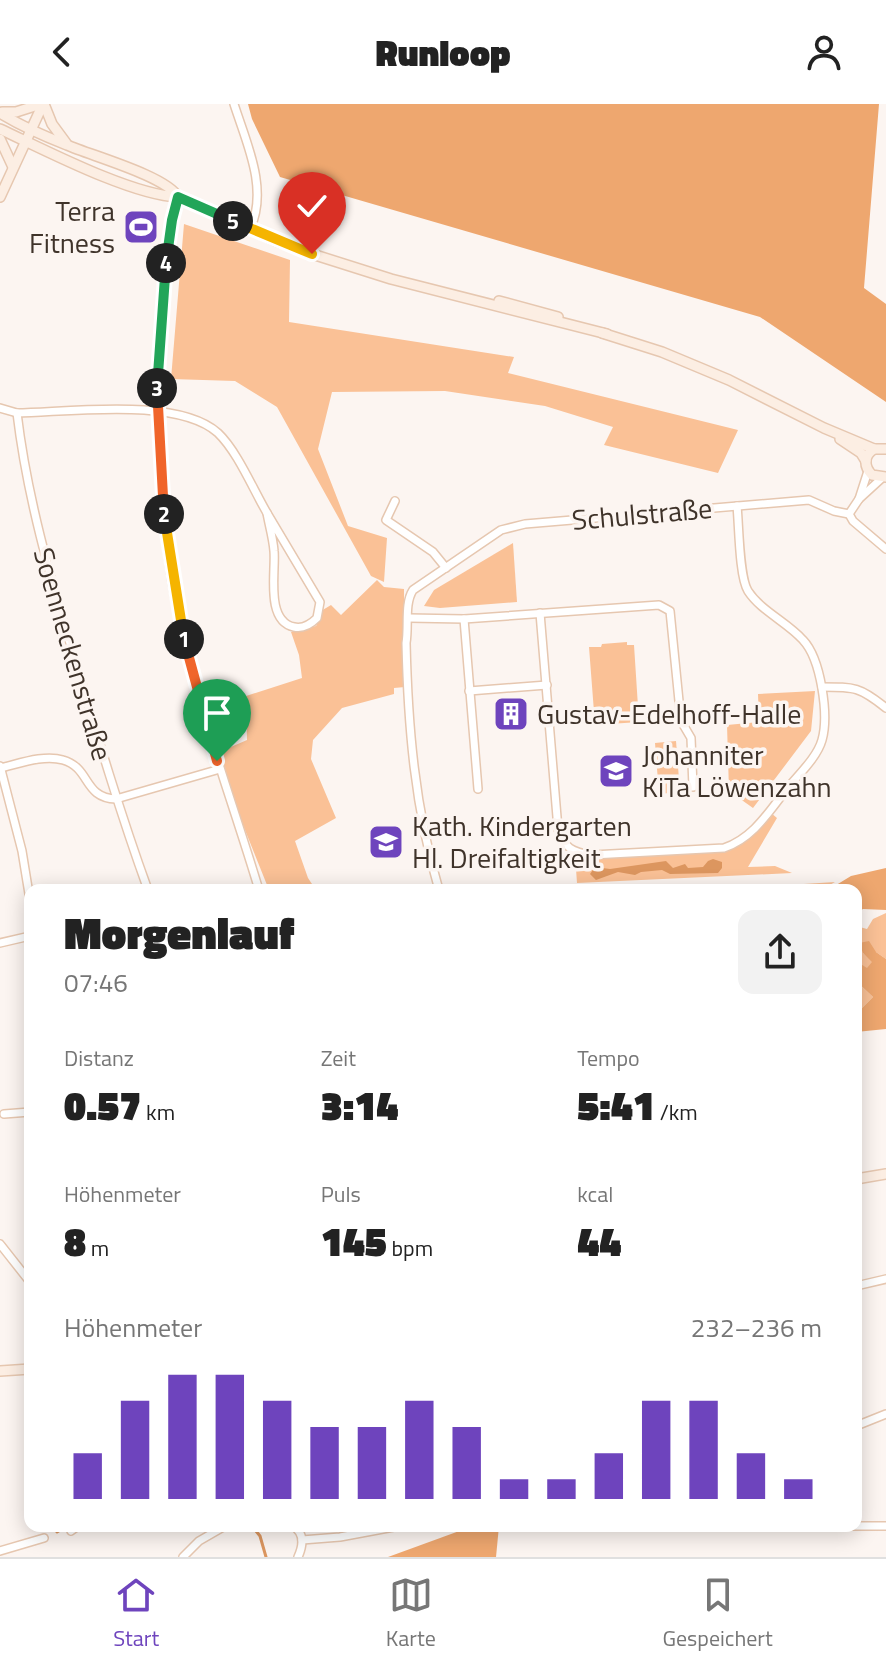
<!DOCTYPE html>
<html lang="de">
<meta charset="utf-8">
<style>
:root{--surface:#fff;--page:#f2f2f2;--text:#222;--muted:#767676;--line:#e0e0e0;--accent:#6e44bd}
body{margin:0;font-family:"Titillium Web",sans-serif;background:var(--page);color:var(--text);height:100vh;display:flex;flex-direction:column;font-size:30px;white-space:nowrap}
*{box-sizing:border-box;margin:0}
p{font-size:26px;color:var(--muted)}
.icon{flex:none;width:44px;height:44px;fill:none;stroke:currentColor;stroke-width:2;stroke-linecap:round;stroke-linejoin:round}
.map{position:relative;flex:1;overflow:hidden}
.panel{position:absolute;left:24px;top:780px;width:838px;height:648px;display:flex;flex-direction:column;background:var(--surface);border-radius:16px;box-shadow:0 4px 20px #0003}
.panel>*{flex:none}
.pin{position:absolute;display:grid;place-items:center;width:68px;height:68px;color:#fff;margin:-82px -34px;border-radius:50% 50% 50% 0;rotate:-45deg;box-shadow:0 0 8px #0007}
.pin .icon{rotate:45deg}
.km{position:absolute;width:40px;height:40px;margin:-20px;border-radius:50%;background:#222;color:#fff;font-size:22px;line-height:40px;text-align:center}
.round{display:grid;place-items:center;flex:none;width:84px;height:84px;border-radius:16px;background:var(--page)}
.head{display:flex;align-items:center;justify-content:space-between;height:136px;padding:0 40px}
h1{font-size:44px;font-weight:800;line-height:60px}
.stats{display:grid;grid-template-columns:repeat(3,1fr);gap:12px;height:136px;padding:8px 40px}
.stats div{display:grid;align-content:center}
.stats b{font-size:40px;font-weight:800}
.stats small{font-size:22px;font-weight:400}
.stats p{font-size:22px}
.chart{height:224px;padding:16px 40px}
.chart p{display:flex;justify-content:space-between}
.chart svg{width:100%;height:144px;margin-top:8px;stroke:var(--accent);stroke-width:6}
header{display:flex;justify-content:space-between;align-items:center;height:104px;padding:0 40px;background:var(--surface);font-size:36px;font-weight:800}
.dock{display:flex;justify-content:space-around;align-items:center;height:112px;border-top:2px solid var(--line);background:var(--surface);font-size:22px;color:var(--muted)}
.dock a{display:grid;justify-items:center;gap:4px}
.dock .current{color:var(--accent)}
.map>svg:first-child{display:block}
.green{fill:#fac196}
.forest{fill:#eea76f}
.water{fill:#dc965f}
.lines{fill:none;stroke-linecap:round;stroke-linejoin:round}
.stream{stroke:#dc965f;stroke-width:3}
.minor-casing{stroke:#e6c7b0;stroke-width:10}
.secondary-casing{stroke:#e6c7b0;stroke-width:12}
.minor{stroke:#fff;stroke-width:7}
.secondary{stroke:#fceee3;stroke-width:9}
.split-1-casing{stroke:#fff;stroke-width:16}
.split-2-casing{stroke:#fff;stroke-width:16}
.split-3-casing{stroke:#fff;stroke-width:16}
.split-4-casing{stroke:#fff;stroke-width:16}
.split-5-casing{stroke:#fff;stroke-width:16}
.split-6-casing{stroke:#fff;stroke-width:16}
.split-1{stroke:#f0652b;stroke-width:10}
.split-2{stroke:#f5b400;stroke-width:10}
.split-3{stroke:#f0652b;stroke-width:10}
.split-4{stroke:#22a559;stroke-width:10}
.split-5{stroke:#22a559;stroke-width:10}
.split-6{stroke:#f5b400;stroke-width:10}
.labels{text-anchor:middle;stroke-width:7;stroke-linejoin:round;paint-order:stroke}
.poi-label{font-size:28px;fill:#3f332a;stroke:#fcf5f1;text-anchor:start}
.street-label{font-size:28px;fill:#3f332a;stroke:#fcf5f1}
</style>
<header><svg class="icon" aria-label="back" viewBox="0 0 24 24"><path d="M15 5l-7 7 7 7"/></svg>Runloop<svg class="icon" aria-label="person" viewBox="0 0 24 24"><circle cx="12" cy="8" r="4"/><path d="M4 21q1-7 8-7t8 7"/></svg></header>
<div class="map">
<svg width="886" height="1453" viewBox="0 0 886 1453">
<rect width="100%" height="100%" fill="#fcf5f1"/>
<g class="green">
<polygon points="184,120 290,156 289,218 514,253 508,269 738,326 718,369 604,341 613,323 545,302 445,287 332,288 318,345 348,422 387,434 384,478 371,472 277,303 235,277 171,275"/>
<polygon points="513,439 517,498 440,504 424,502 434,486"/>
<polygon points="377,476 384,483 404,485 404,506 407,516 405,583 394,584 394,590 342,604 313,636 311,655 336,714 295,737 308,774 316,786 269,786 227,681 217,649 247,636 246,592 302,574 299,551 291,528 316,522 320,515 321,507 331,501 341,511"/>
<polygon points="627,538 627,541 634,541 639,618 595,621 589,543 601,543 602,540"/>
<polygon points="815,587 811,627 753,704 729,687 727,621 759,618 758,590"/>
<polygon points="676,637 680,688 659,690 655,639"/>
<path d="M771,709L777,714L748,763L775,762L792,769L577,779L575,751L719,741C747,735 753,731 771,709Z"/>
<polygon points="835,778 821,786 788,786 788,781"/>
<polygon points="886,809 886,855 876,848 863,849 873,858 867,865 856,857 856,822 867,825 873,815"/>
<polygon points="856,877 873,893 856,910"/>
</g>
<g class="forest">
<polygon points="248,0 879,0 864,184 886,200 886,298 760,213 280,73 252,15"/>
<polygon points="886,764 886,806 863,805 856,809 856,786 828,786 851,772"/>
<polygon points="869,837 876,848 886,855 886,925 856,928 856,910 873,893 856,877 856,857 867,864 872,858 863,849 859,839"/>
<polygon points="473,1422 499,1422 496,1453 388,1453"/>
</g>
<polygon class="water" points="713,755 722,758 722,764 718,769 670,770 662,766 641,768 635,771 618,768 596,776 590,770 595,763 610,765 666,757 673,764 685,760 688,764 703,763 708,757"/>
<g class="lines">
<g class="stream">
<polyline points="252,1422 260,1432 266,1453"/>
<polyline points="57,1428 67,1422"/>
</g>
<defs>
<g id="minor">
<path d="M234,0C246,38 269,85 250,125"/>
<path d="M178,93C165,140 162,190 160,238C154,340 162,447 186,547C206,628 235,706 259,786"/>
<path d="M0,304L17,309C71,308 178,293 218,329C237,347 253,385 267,409"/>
<path d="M17,309C27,393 50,472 74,553C97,631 120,709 148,786"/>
<polyline points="859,395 868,367"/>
<polyline points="395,397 386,416 433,448 446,464"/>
<path d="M267,409L320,498L317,514C310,521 303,525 294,523C265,517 276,467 274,447C273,434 269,421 267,409Z"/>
<polyline points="849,410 853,417 886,445"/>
<polyline points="849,410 859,395 882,374"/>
<path d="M540,509L558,725C564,744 572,748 592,751L724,744C753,734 768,709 786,686C797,672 817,654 822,636C829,611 821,555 803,536C787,518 761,507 748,487C739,473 739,420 737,402"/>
<polyline points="409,514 464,515 659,501 670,507 681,617 691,634 693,683"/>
<polyline points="464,515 478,685"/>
<path d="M822,583C855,583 860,583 886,604"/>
<polyline points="469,587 547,581"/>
<polyline points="0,662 22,747 30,796"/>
<path d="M0,664C18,660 44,650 63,656C91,664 83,694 116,695L220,665"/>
<path d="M439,786C415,705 408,623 406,539C409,522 404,500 413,486L501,426L525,420L809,396L834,407L849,410"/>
<polyline points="0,839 30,832"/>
<polyline points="4,1010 30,1008"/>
<polyline points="0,1140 30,1178"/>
<polyline points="856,1182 886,1175"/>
<polyline points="856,1322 886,1310"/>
<path d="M293,1422C305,1429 303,1442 298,1453"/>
<polyline points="825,1422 886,1422"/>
<polyline points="71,1427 78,1422"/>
<polyline points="302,1436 340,1433 399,1422"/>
<polyline points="0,1447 44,1434"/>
<polyline points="183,1453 199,1437 225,1422"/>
</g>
<g id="secondary">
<polyline points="44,0 52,20 66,39"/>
<polyline points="2,8 16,8 41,0"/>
<path d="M0,9C21,22 44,32 67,41C92,52 166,72 178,93"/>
<path d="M0,25C45,46 131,91 178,93L276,137L312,150L391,175L607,230"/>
<polyline points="0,35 13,63"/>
<polyline points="0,93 43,0"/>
<polyline points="499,197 558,213"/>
<polyline points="602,229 662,248 729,276 824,324 874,345"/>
<polyline points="840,335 861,349 866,357"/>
<path d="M886,345H874C863,352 864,363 872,371L886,373"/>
<polyline points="856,1075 886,1070"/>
<polyline points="0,1267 30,1265"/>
</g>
</defs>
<use href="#minor" class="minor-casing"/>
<use href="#secondary" class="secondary-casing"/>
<use href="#minor" class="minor"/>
<use href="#secondary" class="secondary"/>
</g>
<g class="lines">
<defs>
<polyline id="split-1" points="184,535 217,657"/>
<polyline id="split-2" points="164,410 184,535"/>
<polyline id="split-3" points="157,284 164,410"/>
<polyline id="split-4" points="157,284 166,159"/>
<polyline id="split-5" points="166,159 172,116 178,93 233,117"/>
<polyline id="split-6" points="233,117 312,150"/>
</defs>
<use href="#split-1" class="split-1-casing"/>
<use href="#split-2" class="split-2-casing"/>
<use href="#split-3" class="split-3-casing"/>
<use href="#split-4" class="split-4-casing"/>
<use href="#split-5" class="split-5-casing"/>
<use href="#split-6" class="split-6-casing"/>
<use href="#split-1" class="split-1"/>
<use href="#split-2" class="split-2"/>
<use href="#split-3" class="split-3"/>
<use href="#split-4" class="split-4"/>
<use href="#split-5" class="split-5"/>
<use href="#split-6" class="split-6"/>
</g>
<defs>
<symbol id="stadium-square" viewBox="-11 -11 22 22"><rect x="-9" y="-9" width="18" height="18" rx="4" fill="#6e44bd" stroke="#fcf5f1"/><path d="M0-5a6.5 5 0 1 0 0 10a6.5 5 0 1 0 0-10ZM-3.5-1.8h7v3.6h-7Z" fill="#fff"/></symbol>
<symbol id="building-square" viewBox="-11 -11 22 22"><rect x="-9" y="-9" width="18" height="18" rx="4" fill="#6e44bd" stroke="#fcf5f1"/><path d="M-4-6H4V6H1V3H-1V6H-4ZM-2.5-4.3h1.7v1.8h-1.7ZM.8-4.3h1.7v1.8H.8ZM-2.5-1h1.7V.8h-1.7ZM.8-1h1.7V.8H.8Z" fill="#fff"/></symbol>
<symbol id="school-square" viewBox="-11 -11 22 22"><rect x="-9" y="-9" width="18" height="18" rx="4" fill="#6e44bd" stroke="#fcf5f1"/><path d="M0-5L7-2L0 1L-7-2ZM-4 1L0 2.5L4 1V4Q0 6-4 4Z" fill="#fff"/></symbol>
</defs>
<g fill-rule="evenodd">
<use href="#stadium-square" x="121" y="103" width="40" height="40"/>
<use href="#building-square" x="491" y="590" width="40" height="40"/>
<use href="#school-square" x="596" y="647" width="40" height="40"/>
<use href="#school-square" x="366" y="718" width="40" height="40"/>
</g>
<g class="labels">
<g class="poi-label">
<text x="115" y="117" text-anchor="end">Terra<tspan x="115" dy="32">Fitness</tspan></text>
<text x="537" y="620">Gustav-Edelhoff-Halle</text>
<text x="642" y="661">Johanniter<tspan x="642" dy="32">KiTa Löwenzahn</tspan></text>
<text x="412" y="732">Kath. Kindergarten<tspan x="412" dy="32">Hl. Dreifaltigkeit</tspan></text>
</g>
<g class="street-label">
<text transform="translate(642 410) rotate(-5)" y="10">Schulstraße</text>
<text transform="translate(73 550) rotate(74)" y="10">Soenneckenstraße</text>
</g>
</g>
</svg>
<div class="pin" style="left:217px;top:657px;background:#1e9e55"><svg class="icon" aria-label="arrive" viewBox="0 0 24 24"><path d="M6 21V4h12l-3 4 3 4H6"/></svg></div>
<div class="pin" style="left:312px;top:150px;background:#d93025"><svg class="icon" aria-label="check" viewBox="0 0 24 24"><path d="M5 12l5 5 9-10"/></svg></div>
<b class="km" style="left:184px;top:535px">1</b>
<b class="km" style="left:164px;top:410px">2</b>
<b class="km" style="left:157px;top:284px">3</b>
<b class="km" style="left:166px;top:159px">4</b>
<b class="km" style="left:233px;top:117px">5</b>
<section class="panel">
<div class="head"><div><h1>Morgenlauf</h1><p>07:46</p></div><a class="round"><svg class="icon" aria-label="share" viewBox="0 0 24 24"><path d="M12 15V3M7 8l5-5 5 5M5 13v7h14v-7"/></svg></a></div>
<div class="stats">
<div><p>Distanz</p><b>0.57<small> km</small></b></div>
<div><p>Zeit</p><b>3:14</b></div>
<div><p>Tempo</p><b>5:41<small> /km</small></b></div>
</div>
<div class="stats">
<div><p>Höhenmeter</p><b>8<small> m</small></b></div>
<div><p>Puls</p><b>145<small> bpm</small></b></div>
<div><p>kcal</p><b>44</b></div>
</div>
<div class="chart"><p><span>Höhenmeter</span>232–236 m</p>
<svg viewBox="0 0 160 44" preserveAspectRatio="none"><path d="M5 44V30M15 44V14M25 44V6M35 44V6M45 44V14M55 44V22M65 44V22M75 44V14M85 44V22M95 44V38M105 44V38M115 44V30M125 44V14M135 44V14M145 44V30M155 44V38"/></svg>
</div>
</section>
</div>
<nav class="dock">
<a class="current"><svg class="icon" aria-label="home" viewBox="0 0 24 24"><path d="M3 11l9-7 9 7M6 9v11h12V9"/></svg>Start</a>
<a><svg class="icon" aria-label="map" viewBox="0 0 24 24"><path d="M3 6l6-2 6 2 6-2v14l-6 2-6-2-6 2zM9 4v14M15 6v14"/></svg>Karte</a>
<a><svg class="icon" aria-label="saved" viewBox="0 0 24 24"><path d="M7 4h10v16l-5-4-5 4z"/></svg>Gespeichert</a>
</nav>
